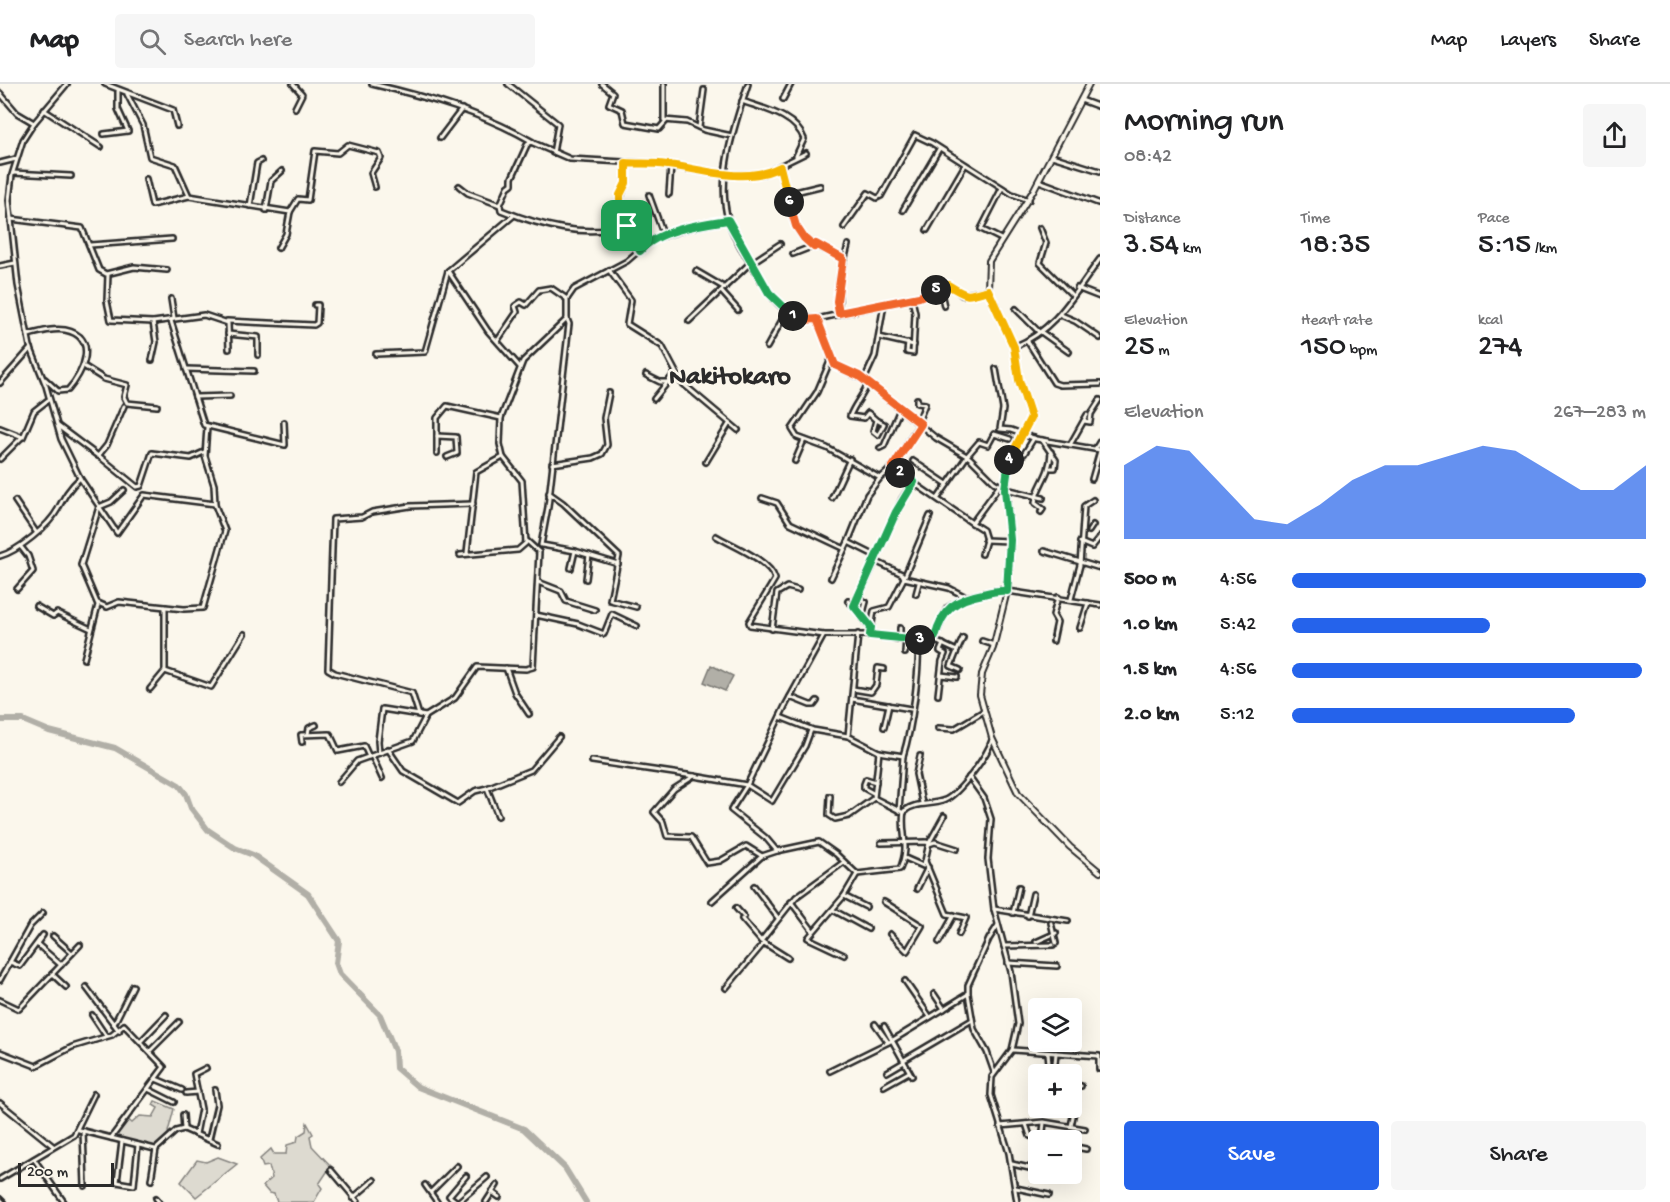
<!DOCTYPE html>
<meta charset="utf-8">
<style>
:root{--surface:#fff;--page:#f6f6f6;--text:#202124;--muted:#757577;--line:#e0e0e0;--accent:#2563eb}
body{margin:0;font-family:"Gochi Hand",sans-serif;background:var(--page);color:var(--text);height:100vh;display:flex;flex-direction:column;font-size:22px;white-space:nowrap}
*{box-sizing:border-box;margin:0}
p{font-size:20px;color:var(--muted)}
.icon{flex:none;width:33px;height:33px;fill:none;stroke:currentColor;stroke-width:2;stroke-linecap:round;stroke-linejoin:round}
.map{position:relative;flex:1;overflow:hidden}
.side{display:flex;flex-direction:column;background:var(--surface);width:570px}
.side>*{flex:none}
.buttons{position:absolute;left:1028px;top:914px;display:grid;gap:12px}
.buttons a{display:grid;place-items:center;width:54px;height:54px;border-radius:6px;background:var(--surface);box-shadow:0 6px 24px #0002;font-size:30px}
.scale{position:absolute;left:18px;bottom:15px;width:96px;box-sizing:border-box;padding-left:6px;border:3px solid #2b2b2b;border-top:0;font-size:16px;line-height:21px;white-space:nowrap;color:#2b2b2b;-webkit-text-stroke:4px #fbf7ec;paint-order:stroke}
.pin{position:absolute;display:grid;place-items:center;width:51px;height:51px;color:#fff;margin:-26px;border-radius:12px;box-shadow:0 3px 9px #0006}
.km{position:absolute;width:30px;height:30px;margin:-15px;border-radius:50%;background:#222;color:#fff;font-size:16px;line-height:30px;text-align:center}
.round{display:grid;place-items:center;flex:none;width:63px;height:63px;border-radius:6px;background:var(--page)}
.overview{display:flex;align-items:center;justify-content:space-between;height:102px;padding:0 24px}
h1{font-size:33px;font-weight:600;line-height:45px}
.figures{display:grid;grid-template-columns:repeat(3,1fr);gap:9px;height:102px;padding:6px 24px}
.figures div{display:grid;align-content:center}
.figures b{font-size:30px;font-weight:600}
.figures small{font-size:16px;font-weight:400}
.figures p{font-size:16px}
.chart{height:168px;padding:12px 24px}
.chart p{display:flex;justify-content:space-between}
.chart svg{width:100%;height:108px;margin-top:6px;fill:var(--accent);opacity:.7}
.action{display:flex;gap:12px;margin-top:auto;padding:12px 24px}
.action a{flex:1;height:69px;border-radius:6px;background:var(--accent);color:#fff;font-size:24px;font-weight:600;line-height:69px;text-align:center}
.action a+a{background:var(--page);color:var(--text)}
ul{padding:0 24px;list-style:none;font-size:20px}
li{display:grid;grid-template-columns:96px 72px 1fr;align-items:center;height:45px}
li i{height:15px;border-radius:8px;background:var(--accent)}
header{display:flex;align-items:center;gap:36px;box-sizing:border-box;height:84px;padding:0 30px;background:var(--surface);border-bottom:2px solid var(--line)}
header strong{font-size:28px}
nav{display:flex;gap:33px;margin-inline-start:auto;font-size:21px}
.search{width:420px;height:54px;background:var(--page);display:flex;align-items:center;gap:15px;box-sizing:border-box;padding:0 21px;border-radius:6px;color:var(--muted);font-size:22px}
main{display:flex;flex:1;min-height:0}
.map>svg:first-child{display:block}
.green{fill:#dddad0;stroke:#84827e;stroke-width:1.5}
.water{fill:#b1afa7;stroke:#7b7a75;stroke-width:1.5}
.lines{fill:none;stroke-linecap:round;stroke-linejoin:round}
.river{stroke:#b1afa7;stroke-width:6}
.minor-casing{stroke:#2b2b2b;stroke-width:8}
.secondary-casing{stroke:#2b2b2b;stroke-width:8}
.minor{stroke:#fbf7ec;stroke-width:3}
.secondary{stroke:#fbf7ec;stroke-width:4}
.split-1-casing{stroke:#fff;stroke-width:12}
.split-2-casing{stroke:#fff;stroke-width:12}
.split-3-casing{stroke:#fff;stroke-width:12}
.split-4-casing{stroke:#fff;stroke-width:12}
.split-5-casing{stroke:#fff;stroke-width:12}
.split-6-casing{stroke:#fff;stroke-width:12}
.split-7-casing{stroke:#fff;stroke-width:12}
.split-1{stroke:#22a559;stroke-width:8}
.split-2{stroke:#f0652b;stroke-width:8}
.split-3{stroke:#22a559;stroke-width:8}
.split-4{stroke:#22a559;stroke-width:8}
.split-5{stroke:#f5b400;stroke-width:8}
.split-6{stroke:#f0652b;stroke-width:8}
.split-7{stroke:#f5b400;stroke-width:8}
.labels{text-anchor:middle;stroke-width:5;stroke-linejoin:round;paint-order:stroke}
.quarter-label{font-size:26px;font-weight:bold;fill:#2b2b2b;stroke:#fbf7ec}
</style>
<header>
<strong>Map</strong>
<div class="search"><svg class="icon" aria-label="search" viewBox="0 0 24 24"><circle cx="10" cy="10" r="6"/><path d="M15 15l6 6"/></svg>Search here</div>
<nav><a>Map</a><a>Layers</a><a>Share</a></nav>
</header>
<main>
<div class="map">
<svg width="1100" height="1118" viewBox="0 0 1100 1118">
<rect width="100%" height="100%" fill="#fbf7ec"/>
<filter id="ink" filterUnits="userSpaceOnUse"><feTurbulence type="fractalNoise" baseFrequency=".0167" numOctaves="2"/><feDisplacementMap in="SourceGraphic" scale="12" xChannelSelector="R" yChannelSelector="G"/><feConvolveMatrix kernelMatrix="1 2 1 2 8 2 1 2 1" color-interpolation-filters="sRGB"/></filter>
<g filter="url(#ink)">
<g class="green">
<polygon points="155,1017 174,1025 168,1048 171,1049 162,1057 159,1066 113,1053 126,1034 132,1039 140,1032 153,1033 158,1024 153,1021"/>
<polygon points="307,1039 313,1050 310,1052 312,1062 331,1082 319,1100 322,1104 314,1118 277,1118 274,1110 269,1109 263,1102 272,1094 269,1082 263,1083 260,1075 271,1065 274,1070 286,1070 287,1061 297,1058 298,1052 306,1047"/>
<polygon points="218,1073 237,1080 196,1113 181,1098 197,1076 206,1078"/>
</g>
<polygon class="water" points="711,581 733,592 725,607 704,598"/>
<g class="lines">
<polyline class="river" points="0,636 23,636 49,647 115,664 179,701 186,710 191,724 208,746 235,764 253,771 308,810 339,857 336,879 340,890 380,931 395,967 396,984 418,1003 524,1045 565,1084 586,1118"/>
<defs>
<g id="minor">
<polyline points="105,0 173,26 177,42"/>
<polyline points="293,0 302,10 295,24"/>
<path d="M372,0C428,13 483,29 533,58"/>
<polyline points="508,0 558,40 553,69"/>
<polyline points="602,0 613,9 609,20 622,26 625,39 659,45 666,37"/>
<polyline points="664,0 664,36 687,38 704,46 732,52"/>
<path d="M748,0C735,40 716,93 728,135C734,156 750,177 761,196C774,219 789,236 817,235L919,213L946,202H951L962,211L988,206"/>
<polyline points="0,9 17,29 34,39"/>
<polyline points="127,10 143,41 150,73 175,81 189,112 290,128 286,150 278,164"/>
<polyline points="783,15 791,0"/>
<polyline points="1081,16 1100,23"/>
<path d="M742,17C764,25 795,31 804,55L796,72"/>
<polyline points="44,26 101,63"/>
<polyline points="699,43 704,6"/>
<polyline points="104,50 128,47 118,25 118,7"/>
<polyline points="440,54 462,25"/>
<polyline points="1052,72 1100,87"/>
<polyline points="0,79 16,75"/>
<polyline points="626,79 626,99 619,118 632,155 639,167"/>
<path d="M780,83C789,109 788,147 814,163"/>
<polyline points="13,89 71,92"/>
<polyline points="146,95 152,121 189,112"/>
<polyline points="1039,97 1098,119"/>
<polyline points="459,102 468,109 500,121"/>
<polyline points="669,110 671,82"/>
<polyline points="787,110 820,102"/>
<polyline points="649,111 664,152"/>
<polyline points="250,122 257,79 261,77"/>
<polyline points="266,126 271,97 282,87"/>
<polyline points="903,126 939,65"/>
<polyline points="290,128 298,115 308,116 315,67 338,69 348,61 379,69 381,74 371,89 375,103"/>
<polyline points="11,135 82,144 99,186 106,190 134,183 167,186"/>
<path d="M627,142C584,154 541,142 501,126L500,121L508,103L512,100V94L527,61L531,58L570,75L659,80L727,91L763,90L806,69"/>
<polyline points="844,143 868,109 877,114 881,112 915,51 932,59 1012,110 1029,116"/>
<polyline points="1040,144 1046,159 1040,179 1072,211"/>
<polyline points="927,146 965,81"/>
<polyline points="1001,155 981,145 1002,104"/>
<polyline points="90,161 172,155"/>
<polyline points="793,170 816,161 843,175"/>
<polyline points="0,182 15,179"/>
<polyline points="609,186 631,216 627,240 662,262 681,298 738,346"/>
<polyline points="448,187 488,247 520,283"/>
<polyline points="696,187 725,204"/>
<polyline points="108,190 107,217 111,236 153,238 204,231 228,239 229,265"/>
<polyline points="940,204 944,222"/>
<polyline points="1077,204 1100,213"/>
<polyline points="721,207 738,226"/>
<polyline points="171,215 174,234 171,237 204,341 285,361 284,338"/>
<polyline points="1016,225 1039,248"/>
<polyline points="839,229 839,197 848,161"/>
<polyline points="1061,231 1075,237 1100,254"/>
<polyline points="817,235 835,281 864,296 936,354 970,374 994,398 1006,405 1043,414"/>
<polyline points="227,237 314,241 317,239 318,221 315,221"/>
<polyline points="689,237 748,181 780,160"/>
<polyline points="1041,248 1069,268"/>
<polyline points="228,250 258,253 258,271"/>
<path d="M28,251C40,248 53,244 65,246C100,253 83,289 68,306L58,307L45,295"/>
<polyline points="879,253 914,261"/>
<polyline points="498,256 517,228 515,222 521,218 526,221 539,206 551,204 567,215"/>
<polyline points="1028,258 1054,299 1060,301 1100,300"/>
<polyline points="908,259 907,268 913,269 915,229 912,215"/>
<polyline points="767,263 787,227"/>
<path d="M1014,263C1056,246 1074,210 1100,175"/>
<polyline points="376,270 425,268 448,187 513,132"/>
<path d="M831,275L817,308L792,345L797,353L827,364L880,394C900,380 905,358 920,340"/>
<polyline points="152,276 156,258 153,238"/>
<polyline points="85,283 104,295 127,301 124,313 127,319 157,322"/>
<polyline points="186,285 254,287"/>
<polyline points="996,285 1003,325 1000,345 1011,346 1036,355 1100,366"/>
<polyline points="646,291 660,298 667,298"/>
<polyline points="864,296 875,272 884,220"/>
<polyline points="0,299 31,264"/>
<path d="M868,299C863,312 855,319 850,332L864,334L868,329L876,336L873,347L878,351L884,340L876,336"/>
<polyline points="195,313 230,312"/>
<polyline points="654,315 675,289"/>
<polyline points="917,315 917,319 925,320 918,338"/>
<polyline points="1084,337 1090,338 1091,330 1100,316"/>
<polyline points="58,342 98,372 107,361 124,322"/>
<polyline points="0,344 23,353 34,327 48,316"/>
<polyline points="437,352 456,353 457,369 447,373"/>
<polyline points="1042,356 1056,376 1055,384 1051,384"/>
<polyline points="1070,361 1087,331"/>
<polyline points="880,364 884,362 900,325"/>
<polyline points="1095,365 1100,357"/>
<polyline points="437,369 437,334 447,322 501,334"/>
<polyline points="1024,370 1034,354"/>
<polyline points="99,372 137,403 141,402 152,369 191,374 204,368"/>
<polyline points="0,375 22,353"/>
<polyline points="795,377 804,356"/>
<polyline points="913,377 947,400"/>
<polyline points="706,378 729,340"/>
<polyline points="552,380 593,374 602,370 607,361 604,334 609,309"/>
<polyline points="892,384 972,439 1000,401"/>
<polyline points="80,394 117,449 144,411 215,420 214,401 205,372 207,343"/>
<polyline points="880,394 867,411 848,458 876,472 875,477 902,490 904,494 930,432"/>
<polyline points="1092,395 1100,367"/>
<polyline points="549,409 563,419 619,472 610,516 636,523"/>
<polyline points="762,414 777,419 790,439 843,464"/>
<polyline points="832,414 850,375"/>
<polyline points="938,414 967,372 979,358 988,361 994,350 1010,355"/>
<polyline points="15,417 36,448"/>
<path d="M1041,428L1043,425L1035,419C1037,400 1050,394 1051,368"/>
<polyline points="972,439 983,446 986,456 982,470"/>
<polyline points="1089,447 1093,441"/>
<path d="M716,452C733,462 770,476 775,495L749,538L750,541L824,551H870L874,527L889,523L904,494L949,504L966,513L1001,506L1100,521"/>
<polyline points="985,456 1010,457"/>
<polyline points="1080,458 1092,463 1100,453"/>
<polyline points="541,461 548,423 569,240 567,235"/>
<polyline points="542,461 575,467 618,480"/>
<polyline points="1044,467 1100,484"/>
<polyline points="467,469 476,388 503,373"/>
<polyline points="460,471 518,466 526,459 522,397 503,373 500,360 501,334 523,277 567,235 567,215 574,205 627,177 651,156 692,143 728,136"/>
<polyline points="877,471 902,415 913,398"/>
<path d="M0,472C18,467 49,442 58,425C64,413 69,404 80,394L61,355L46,302L30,262L18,201L9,116L12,91L23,56L34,39L67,0"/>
<polyline points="571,484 575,467"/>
<polyline points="831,494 848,458"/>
<polyline points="586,495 589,471"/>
<polyline points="538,498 561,507 566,517 595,526"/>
<polyline points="17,505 33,487 28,472 21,463"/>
<polyline points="916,510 919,499"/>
<path d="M858,514L866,518C863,528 860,537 871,543"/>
<polyline points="1071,515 1080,481 1084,422 1093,416"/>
<polyline points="848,517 862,529"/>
<polyline points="98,519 107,523 119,518 184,525 203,524 225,447 215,421"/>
<polyline points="36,522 53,532 57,529 91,545"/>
<polyline points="854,522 875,478"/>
<polyline points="165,523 165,587 211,603 244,550"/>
<polyline points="536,531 578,540 604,550 612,530 637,542"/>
<polyline points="1080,544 1088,519"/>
<polyline points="772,545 777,509 787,503 798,506"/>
<path d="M824,551L785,622L747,701L731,726L766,754L777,767L819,758L836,770L857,790L900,785C911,760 900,749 904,727C917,717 931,722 945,716C960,709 987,672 992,656"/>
<path d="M871,551C890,552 917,562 935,553L947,524L966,513"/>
<polyline points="900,554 900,544"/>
<polyline points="931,555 957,567 963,554"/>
<polyline points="982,557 994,561"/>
<polyline points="1053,557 1057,538 1053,531 1058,513"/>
<polyline points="913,564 917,558"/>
<polyline points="957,567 951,582 960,586"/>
<polyline points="905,569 906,554"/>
<polyline points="84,575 98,521 81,481 99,423 111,418 124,406"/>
<polyline points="506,584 515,609 529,630"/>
<polyline points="941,591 957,593"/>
<polyline points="150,605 165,587"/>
<polyline points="853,605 871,608 876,601 878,584 884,585"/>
<polyline points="938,611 942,577 945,570 940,567 943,560"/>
<polyline points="790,613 810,621 814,621 817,617"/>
<polyline points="852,615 911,625"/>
<polyline points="419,631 412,609 335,589 328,585 333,435 362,433 372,428 410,422 473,420"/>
<path d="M780,633L813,646L848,652L879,668L903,672C912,644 920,586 918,557"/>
<polyline points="884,643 889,621"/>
<polyline points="938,644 954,645 984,627"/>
<polyline points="308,650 309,644 316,641"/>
<polyline points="848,652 858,550"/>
<polyline points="302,658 301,651 330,650 338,667 364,662 369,673"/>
<polyline points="388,665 403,687 458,719 475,707 487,704"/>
<polyline points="879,668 874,714 904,729"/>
<polyline points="379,669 378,657 382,625 426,632"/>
<polyline points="372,672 382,694"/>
<polyline points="920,672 916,690 922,719"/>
<polyline points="592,677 694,692 674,705 654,728 663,738 667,752 691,753 707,779 720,777 746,762 762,772"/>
<polyline points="694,692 747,701 772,717 805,662 811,646"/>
<polyline points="969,693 984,714 991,735 988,775 994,825 1011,888 1018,940 1012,966 992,993 991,1011 1009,1069 1017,1118"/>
<polyline points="339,698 357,677 413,657 426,632 455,614 477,583 526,585 533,583 539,468 527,457"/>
<polyline points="873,709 864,704 864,700 866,695 876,698"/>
<polyline points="830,712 829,731 835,735 849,732 874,714"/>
<polyline points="899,727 903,672"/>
<polyline points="498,732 487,704 531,686 559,653"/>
<polyline points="881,759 926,758 929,759 925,777"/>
<polyline points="929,759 944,732"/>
<polyline points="929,760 935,758 957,765"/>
<polyline points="905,774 923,782"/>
<polyline points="922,781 925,777 947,830 966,834 959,850"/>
<polyline points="754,802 778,834"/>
<polyline points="917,805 928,783"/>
<polyline points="844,812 866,823"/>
<polyline points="712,817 762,772 777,767"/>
<polyline points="791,818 813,847"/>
<polyline points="884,818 922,842 907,867 890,850"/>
<polyline points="736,824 744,833"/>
<polyline points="994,825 1068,837"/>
<polyline points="833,826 868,845"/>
<polyline points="1013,829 1019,803"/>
<polyline points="1028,832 1033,810"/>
<polyline points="742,835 761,857 788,874"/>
<polyline points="1051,839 1056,859"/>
<polyline points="53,852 72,869"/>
<polyline points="761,857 796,813 844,778"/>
<polyline points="939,858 954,831"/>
<polyline points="1036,858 1056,849"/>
<polyline points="37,860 61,881"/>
<polyline points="1004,862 1053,861"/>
<polyline points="844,871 808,854 844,812 857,790"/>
<polyline points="10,878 20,882 43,851"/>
<polyline points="1008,879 1057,882"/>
<polyline points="52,890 66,903"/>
<polyline points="0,896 30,842 43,829"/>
<polyline points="905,897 930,933"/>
<polyline points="86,903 119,947"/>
<polyline points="726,904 764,859"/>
<polyline points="934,910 944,925"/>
<polyline points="0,916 19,925 80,861"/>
<polyline points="92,931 106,952"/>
<polyline points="114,940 133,902"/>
<polyline points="875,940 888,958"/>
<polyline points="884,942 912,992"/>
<polyline points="141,957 166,931"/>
<polyline points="1013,966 1099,972 1099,985"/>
<polyline points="150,967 179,938"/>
<polyline points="0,968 36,982 72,963 112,951 124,941 164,983 111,1054"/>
<polyline points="1048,969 1049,980 1055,983"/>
<polyline points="904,976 972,936"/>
<polyline points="830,987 893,956 968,910"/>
<polyline points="887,988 904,978"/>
<polyline points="994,988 987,968 974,945 968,910 968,901 989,855 998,841"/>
<polyline points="1054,990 1056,969"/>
<polyline points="156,995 182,1006"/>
<polyline points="1071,1000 1081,1002"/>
<polyline points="884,1002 909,988"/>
<polyline points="148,1005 174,1018"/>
<polyline points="186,1009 198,1008"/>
<polyline points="0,1019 53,1062"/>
<polyline points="183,1031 184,1045"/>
<polyline points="1026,1040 1030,1052 1047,1056"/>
<polyline points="1000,1042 1044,1038 1085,1045"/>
<polyline points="1071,1042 1075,1023"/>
<polyline points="79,1046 155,1065"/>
<polyline points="83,1047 85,1102"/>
<polyline points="196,1050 201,1025 194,990 206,984"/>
<polyline points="209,1055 217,1021 215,1006"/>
<polyline points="1042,1055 1044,1039"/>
<polyline points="122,1057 117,1098 134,1101 138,1061"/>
<polyline points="1071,1062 1086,1065"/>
<polyline points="34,1075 64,1118"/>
<polyline points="1012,1080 1038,1086"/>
<polyline points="331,1086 358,1118"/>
<polyline points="1049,1089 1067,1096"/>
<polyline points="0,1095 74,1051 94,1010"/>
<polyline points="151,1096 156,1065 176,1047 184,1045 218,1060"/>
<polyline points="425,1101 437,1118"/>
<polyline points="1016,1104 1049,1111"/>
<polyline points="431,1108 457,1082"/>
<polyline points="492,1108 499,1113"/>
<polyline points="156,1114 159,1118"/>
<polyline points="353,1114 374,1096"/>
<polyline points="0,1115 3,1118"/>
<polyline points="457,1118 449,1112 466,1092"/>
<polyline points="458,1118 487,1093"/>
<polyline points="486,1118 497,1101"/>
</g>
<polyline id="secondary" points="1089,0 1033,107 989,177 988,206 1014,263 1019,296 1031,333 1009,375 1006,405 1010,457 1007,507 993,564 982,590 980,611 992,654 1018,709 1070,763 1100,788"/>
</defs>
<use href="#minor" class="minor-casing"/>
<use href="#secondary" class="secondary-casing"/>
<use href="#minor" class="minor"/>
<use href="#secondary" class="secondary"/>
</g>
</g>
<g class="lines" filter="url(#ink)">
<defs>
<path id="split-1" d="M627,142L640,167C657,146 702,140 728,136L769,209L793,232"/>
<polyline id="split-2" points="793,232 804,236 817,235 835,281 859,292 921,340 892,384 900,389"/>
<polyline id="split-3" points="900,389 914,398 896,428 854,522 871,543 870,551 920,556"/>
<path id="split-4" d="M920,556L935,553C942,525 956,515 983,510C991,508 999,506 1007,507L1010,456L1005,405L1009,376"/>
<path id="split-5" d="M936,206L948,201C969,213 964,213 988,206L1014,263L1019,296L1031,333L1009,376"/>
<polyline id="split-6" points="789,118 796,142 804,154 814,163 816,160 843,175 837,217 839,229 919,213 936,206"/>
<path id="split-7" d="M627,142L620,118V111L626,99V79C637,80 648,79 659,80C698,83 743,102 780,83L789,118"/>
</defs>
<use href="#split-1" class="split-1-casing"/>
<use href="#split-2" class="split-2-casing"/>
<use href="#split-3" class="split-3-casing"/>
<use href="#split-4" class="split-4-casing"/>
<use href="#split-5" class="split-5-casing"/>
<use href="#split-6" class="split-6-casing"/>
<use href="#split-7" class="split-7-casing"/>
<use href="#split-1" class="split-1"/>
<use href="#split-2" class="split-2"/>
<use href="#split-3" class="split-3"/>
<use href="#split-4" class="split-4"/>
<use href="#split-5" class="split-5"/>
<use href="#split-6" class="split-6"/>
<use href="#split-7" class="split-7"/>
</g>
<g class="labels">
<g class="quarter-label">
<text x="730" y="299">Nakitokaro</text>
</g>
</g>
</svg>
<div class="buttons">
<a><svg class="icon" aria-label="layers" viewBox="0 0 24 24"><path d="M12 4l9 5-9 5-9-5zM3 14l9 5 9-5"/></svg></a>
<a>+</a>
<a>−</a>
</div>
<div class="scale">200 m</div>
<div class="pin" style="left:627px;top:142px;background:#1e9e55"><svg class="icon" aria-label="arrive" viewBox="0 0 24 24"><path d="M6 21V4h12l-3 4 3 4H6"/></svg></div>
<b class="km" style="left:793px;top:232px">1</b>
<b class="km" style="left:900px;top:389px">2</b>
<b class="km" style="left:920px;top:556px">3</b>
<b class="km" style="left:1009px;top:376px">4</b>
<b class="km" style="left:936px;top:206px">5</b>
<b class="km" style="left:789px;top:118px">6</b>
</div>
<section class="side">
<div class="overview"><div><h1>Morning run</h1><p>08:42</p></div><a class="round"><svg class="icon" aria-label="share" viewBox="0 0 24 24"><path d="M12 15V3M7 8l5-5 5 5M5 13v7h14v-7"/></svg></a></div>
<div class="figures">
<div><p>Distance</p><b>3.54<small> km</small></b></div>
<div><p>Time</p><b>18:35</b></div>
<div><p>Pace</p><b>5:15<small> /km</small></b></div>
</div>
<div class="figures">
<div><p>Elevation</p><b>25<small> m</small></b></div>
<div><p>Heart rate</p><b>150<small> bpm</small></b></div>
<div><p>kcal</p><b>274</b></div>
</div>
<div class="chart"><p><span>Elevation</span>267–283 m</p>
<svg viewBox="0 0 160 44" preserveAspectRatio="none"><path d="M0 44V14L10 6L20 8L30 22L40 36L50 38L60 30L70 20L80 14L90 14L100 10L110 6L120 8L130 16L140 24L150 24L160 14V44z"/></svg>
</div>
<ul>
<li><b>500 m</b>4:56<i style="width:100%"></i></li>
<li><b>1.0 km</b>5:42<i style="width:56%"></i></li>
<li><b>1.5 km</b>4:56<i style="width:99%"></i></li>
<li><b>2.0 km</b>5:12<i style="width:80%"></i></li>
</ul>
<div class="action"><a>Save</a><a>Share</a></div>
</section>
</main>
